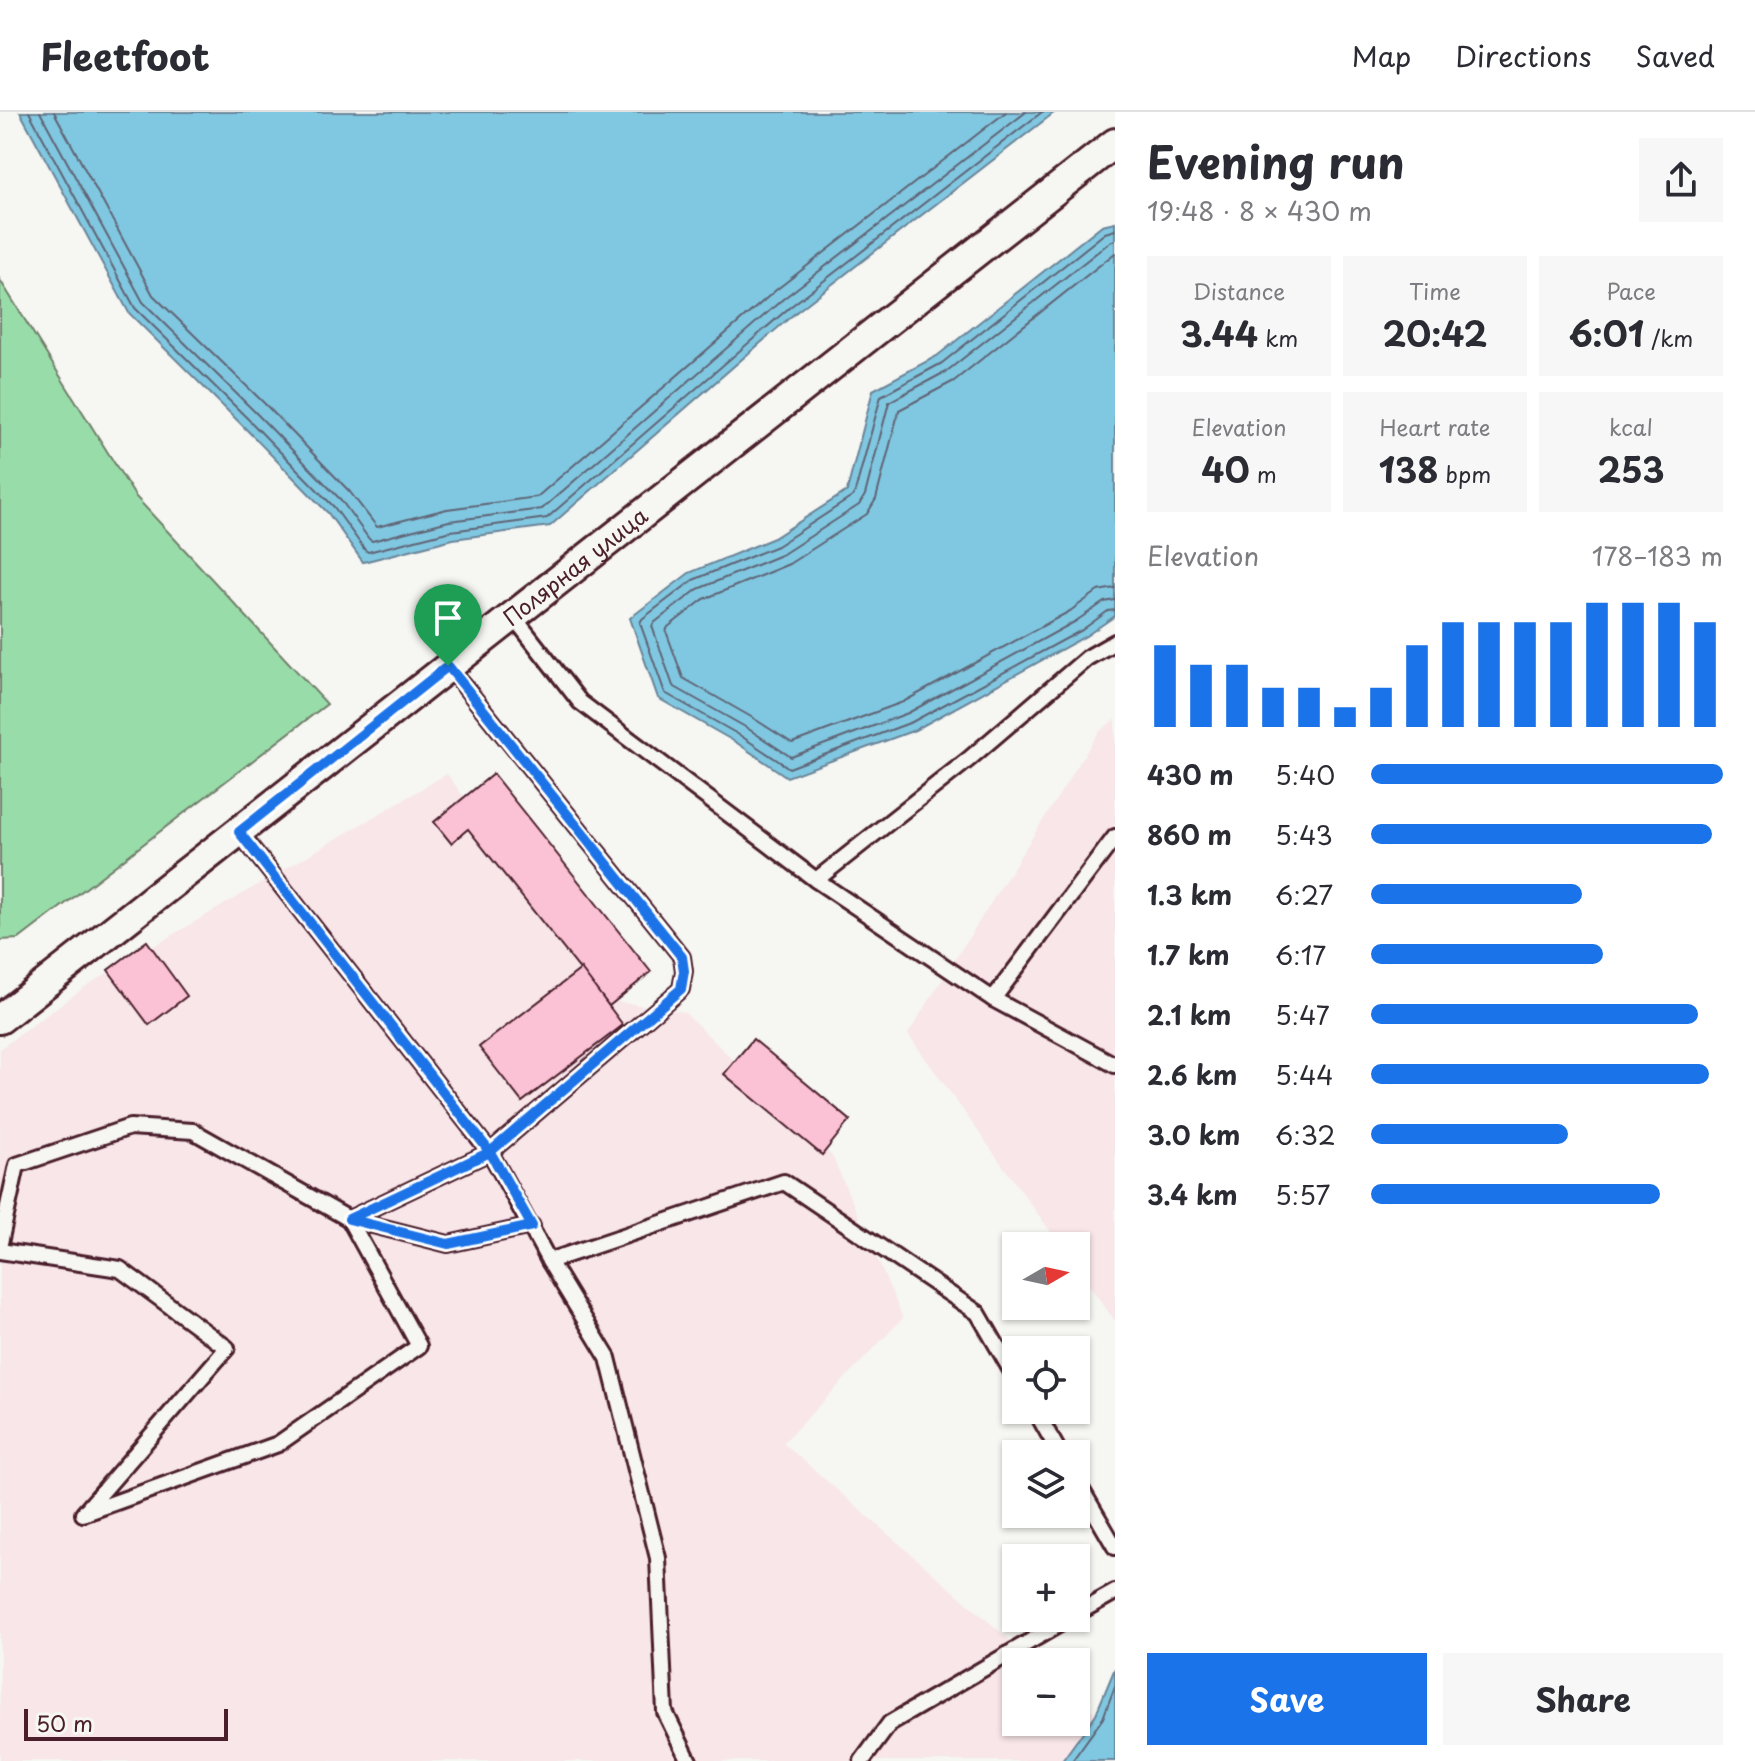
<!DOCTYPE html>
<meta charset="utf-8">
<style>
:root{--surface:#fff;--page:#f7f7f7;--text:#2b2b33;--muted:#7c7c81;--line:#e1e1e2;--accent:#1a73e8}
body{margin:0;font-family:"Playpen Sans",sans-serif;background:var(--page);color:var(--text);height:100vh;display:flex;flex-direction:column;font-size:30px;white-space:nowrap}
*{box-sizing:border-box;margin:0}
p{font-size:26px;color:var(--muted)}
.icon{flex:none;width:44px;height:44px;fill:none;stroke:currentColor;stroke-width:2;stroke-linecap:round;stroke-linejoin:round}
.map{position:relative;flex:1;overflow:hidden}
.panel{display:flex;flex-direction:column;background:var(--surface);width:640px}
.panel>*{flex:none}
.needle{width:52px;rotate:81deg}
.tools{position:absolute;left:1002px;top:1120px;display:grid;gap:16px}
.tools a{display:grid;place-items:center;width:88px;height:88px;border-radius:0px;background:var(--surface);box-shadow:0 2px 6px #0004;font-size:40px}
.scale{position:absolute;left:24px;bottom:20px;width:204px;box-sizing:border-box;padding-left:8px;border:4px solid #4a1f2b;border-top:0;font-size:22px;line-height:28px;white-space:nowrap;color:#4a1f2b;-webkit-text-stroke:6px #f6f6f2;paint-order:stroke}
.pin{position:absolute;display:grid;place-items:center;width:68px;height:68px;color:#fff;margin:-82px -34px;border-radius:50% 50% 50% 0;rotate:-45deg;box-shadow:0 0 8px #0007}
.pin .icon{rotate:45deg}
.round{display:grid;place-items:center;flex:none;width:84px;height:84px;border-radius:0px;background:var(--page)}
.head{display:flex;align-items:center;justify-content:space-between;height:136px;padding:0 32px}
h1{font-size:44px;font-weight:700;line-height:60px}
.metrics{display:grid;grid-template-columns:repeat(3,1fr);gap:12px;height:136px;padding:8px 32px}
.metrics div{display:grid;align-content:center;border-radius:0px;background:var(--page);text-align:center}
.metrics b{font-size:34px;font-weight:700}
.metrics small{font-size:22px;font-weight:400}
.metrics p{font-size:22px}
.chart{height:224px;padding:16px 32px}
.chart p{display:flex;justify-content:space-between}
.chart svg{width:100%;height:144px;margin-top:8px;stroke:var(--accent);stroke-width:6}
.action{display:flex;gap:16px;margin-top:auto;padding:16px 32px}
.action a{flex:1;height:92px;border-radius:0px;background:var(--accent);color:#fff;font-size:32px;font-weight:700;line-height:92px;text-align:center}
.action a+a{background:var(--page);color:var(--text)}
ul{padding:0 32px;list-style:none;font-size:26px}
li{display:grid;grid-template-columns:128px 96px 1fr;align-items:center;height:60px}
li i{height:20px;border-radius:10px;background:var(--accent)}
header{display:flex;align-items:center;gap:48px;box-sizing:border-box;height:112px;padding:0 40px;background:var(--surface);border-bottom:2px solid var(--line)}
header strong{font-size:38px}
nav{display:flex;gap:44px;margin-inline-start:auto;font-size:28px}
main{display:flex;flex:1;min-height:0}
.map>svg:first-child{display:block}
.built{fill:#f8e6e9}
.green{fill:#98dda9;stroke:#717e6a;stroke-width:2}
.water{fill:#80c8e1;stroke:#6a8498;stroke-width:2}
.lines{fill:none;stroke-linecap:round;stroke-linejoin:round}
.shore{stroke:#606374;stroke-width:2}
.building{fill:#fbc2d5;stroke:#4a1f2b;stroke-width:2}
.lane-casing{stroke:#4a1f2b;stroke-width:20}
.street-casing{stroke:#4a1f2b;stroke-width:34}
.lane{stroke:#f6f6f2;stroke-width:14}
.street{stroke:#f6f6f2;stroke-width:28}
.route-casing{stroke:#fff;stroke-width:16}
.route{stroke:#1a73e8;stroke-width:10}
.labels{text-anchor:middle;stroke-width:7;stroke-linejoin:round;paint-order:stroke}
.street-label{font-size:22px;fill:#4a1f2b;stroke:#f6f6f2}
</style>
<header>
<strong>Fleetfoot</strong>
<nav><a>Map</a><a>Directions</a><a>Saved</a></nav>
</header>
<main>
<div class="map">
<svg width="1115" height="1649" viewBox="0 0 1115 1649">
<rect width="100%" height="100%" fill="#f6f6f2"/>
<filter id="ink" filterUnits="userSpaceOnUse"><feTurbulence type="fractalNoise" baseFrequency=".0125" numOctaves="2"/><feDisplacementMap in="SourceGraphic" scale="16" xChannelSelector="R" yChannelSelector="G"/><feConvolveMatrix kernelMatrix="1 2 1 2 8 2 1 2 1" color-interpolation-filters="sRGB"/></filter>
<g filter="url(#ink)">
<g class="built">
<polygon points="1115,607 1115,1209 1076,1155 1076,1134 1061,1134 908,922 1099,620"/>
<polygon points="447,662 613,889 684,900 832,1044 903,1206 783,1331 1035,1550 1016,1550 1016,1610 1076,1610 1076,1585 1096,1602 1062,1649 0,1649 0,937 89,872"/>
</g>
<polygon class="green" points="0,168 135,384 327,592 19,827 0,828"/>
<g class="water">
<polygon points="20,0 1055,0 795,201 550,414 453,427 363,450 328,401 242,313 129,201"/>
<polygon points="1115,110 1115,504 1086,524 915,618 787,665 737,631 658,586 630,506 689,461 774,426 847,379 873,278 937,244 1102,113"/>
<polygon points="1115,1556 1115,1649 1062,1649 1096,1602"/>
</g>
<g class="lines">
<g class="shore">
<polyline points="29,0 135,196 248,307 334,395 365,438 368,440 451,419 547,406 790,195 1042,0"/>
<polyline points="40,0 143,190 255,300 341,388 369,427 372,429 449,409 542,397 783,187 1026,0"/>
<polyline points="54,0 153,183 264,291 350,380 377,415 447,397 537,385 776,178 1006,0"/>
<polyline points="1115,118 1105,121 942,251 881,284 855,380 852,385 777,434 693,468 642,507 640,511 665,581 741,624 789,656 912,610 1082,518 1108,499 1115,498"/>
<polyline points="1115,128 1110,130 947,259 889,290 865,383 859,393 783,442 698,477 654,511 652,514 673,574 747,616 791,645 908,601 1076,509 1104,490 1115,488"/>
<polyline points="1115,141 954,269 899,298 876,387 867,402 789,452 704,487 668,515 666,519 683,566 753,606 792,631 903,590 1070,499 1098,479 1115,476"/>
<polyline points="1072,1649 1103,1606 1115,1574"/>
</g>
</g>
<g class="building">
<polygon points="493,662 651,860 609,894 468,717 451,731 434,710"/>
<polygon points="147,829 187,884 149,913 108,858"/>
<polygon points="581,857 623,913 522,990 479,935"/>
<polygon points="753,927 850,1008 822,1043 724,962"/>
</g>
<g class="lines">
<defs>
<g id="lane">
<polyline points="513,504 580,590 816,768 969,647 1087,546 1115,530"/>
<polyline points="448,554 682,845 684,859 681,877 490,1040 549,1149 608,1246 658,1446 665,1600 689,1649"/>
<polyline points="239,720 490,1040 349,1107"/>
<polyline points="816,768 993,887 1115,725"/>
<polyline points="993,887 1115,953"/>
<polyline points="0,1131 17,1053 130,1015 193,1019 349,1107 448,1132 532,1114"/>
<polyline points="0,1139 120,1157 227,1236 83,1402 278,1332 419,1234 349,1107"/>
<polyline points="549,1149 784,1070 978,1201 1016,1267"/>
<polyline points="1035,1298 1060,1342"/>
<polyline points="1076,1368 1115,1435"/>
<polyline points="1076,1502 1115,1480"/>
<polyline points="862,1649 890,1611 1070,1506"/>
</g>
<g id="street">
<path id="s1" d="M0,907L1115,31"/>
</g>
</defs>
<use href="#lane" class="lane-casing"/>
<use href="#street" class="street-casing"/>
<use href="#lane" class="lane"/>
<use href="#street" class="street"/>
</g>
</g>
<g class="lines" filter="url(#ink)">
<defs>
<polyline id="route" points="448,554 682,845 684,859 681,877 490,1040 349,1107 448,1132 532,1114 490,1040 239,720 448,554"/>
</defs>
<use href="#route" class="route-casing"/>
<use href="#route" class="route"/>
</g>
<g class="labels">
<g class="street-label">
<text dy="8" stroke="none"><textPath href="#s1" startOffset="732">Полярная улица</textPath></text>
</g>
</g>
</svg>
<div class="tools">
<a><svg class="needle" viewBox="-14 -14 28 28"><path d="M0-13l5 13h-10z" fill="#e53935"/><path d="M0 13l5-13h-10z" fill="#7c7c81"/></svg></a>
<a><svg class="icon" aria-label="locate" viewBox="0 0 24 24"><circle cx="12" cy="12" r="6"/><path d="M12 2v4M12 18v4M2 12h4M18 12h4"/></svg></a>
<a><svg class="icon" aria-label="layers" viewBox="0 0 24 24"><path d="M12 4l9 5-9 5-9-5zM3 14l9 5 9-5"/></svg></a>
<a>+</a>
<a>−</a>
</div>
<div class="scale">50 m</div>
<div class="pin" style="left:448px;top:554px;background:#1e9e55"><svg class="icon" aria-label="arrive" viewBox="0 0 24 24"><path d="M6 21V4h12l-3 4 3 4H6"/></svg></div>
</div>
<section class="panel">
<div class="head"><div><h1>Evening run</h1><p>19:48 · 8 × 430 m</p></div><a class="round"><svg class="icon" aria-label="share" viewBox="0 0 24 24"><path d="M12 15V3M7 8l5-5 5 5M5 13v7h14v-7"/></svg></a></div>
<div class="metrics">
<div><p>Distance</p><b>3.44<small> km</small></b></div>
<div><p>Time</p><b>20:42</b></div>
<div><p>Pace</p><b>6:01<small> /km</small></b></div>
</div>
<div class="metrics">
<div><p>Elevation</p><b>40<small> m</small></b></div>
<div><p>Heart rate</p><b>138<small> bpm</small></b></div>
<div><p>kcal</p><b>253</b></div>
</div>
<div class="chart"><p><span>Elevation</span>178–183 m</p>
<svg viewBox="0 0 160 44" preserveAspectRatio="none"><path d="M5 44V19M15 44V25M25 44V25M35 44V32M45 44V32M55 44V38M65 44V32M75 44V19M85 44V12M95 44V12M105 44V12M115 44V12M125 44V6M135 44V6M145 44V6M155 44V12"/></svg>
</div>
<ul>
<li><b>430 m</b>5:40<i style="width:100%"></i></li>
<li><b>860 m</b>5:43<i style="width:97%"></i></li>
<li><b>1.3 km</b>6:27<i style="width:60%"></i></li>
<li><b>1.7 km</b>6:17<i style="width:66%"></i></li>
<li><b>2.1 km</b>5:47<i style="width:93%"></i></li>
<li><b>2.6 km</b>5:44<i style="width:96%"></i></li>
<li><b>3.0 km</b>6:32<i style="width:56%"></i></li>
<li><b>3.4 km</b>5:57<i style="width:82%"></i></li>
</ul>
<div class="action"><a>Save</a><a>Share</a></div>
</section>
</main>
